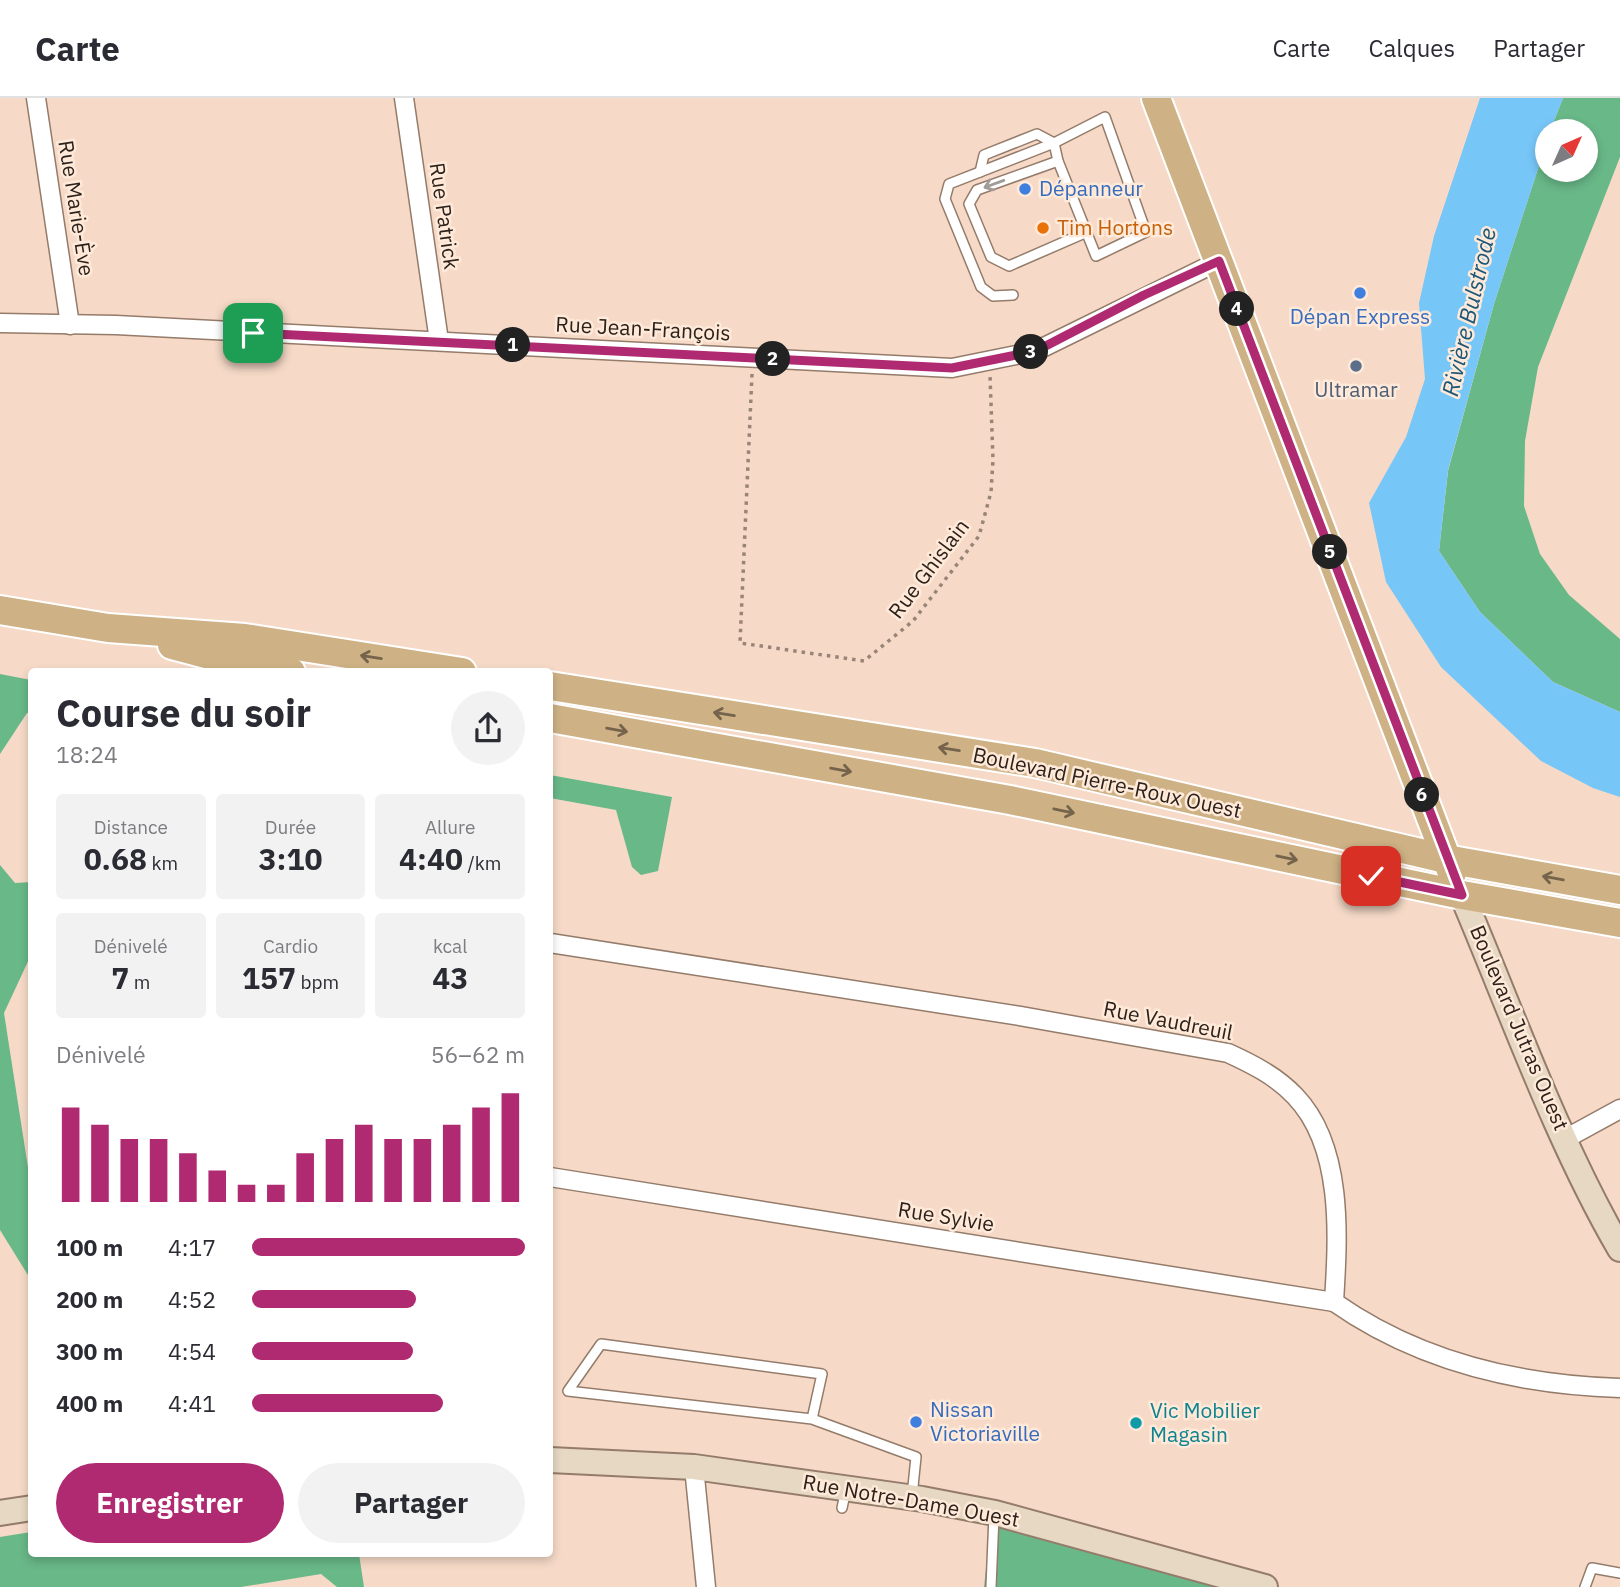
<!DOCTYPE html>
<html lang="fr">
<meta charset="utf-8">
<style>
:root{--surface:#fff;--page:#f2f2f3;--text:#2b2b33;--muted:#7c7c81;--line:#e1e1e2;--accent:#af2a71}
body{margin:0;font-family:"IBM Plex Sans",sans-serif;background:var(--page);color:var(--text);height:100vh;display:flex;flex-direction:column;font-size:26px;white-space:nowrap}
*{box-sizing:border-box;margin:0}
p{font-size:23px;color:var(--muted)}
.icon{flex:none;width:38px;height:38px;fill:none;stroke:currentColor;stroke-width:2;stroke-linecap:round;stroke-linejoin:round}
.map{position:relative;flex:1;overflow:hidden}
.details{position:absolute;left:28px;top:570px;width:525px;height:889px;display:flex;flex-direction:column;background:var(--surface);border-radius:7px;box-shadow:0 4px 10px #0003}
.details>*{flex:none}
.needle{width:46px;rotate:45deg}
.tools{position:absolute;left:1535px;top:21px;display:grid;gap:14px}
.tools a{display:grid;place-items:center;width:63px;height:63px;border-radius:50%;background:var(--surface);box-shadow:0 4px 10px #0003;font-size:35px}
.pin{position:absolute;display:grid;place-items:center;width:60px;height:60px;color:#fff;margin:-30px;border-radius:14px;box-shadow:0 4px 10px #0006}
.km{position:absolute;width:35px;height:35px;margin:-18px;border-radius:50%;background:#222;color:#fff;font-size:19px;line-height:35px;text-align:center}
.round{display:grid;place-items:center;flex:none;width:74px;height:74px;border-radius:37px;background:var(--page)}
.overview{display:flex;align-items:center;justify-content:space-between;height:119px;padding:0 28px}
h1{font-size:38px;font-weight:700;line-height:52px}
.figures{display:grid;grid-template-columns:repeat(3,1fr);gap:10px;height:119px;padding:7px 28px}
.figures div{display:grid;align-content:center;border-radius:7px;background:var(--page);text-align:center}
.figures b{font-size:30px;font-weight:700}
.figures small{font-size:19px;font-weight:400}
.figures p{font-size:19px}
.chart{height:196px;padding:14px 28px}
.chart p{display:flex;justify-content:space-between}
.chart svg{width:100%;height:126px;margin-top:7px;stroke:var(--accent);stroke-width:6}
.cta{display:flex;gap:14px;margin-top:auto;padding:14px 28px}
.cta a{flex:1;height:80px;border-radius:42px;background:var(--accent);color:#fff;font-size:28px;font-weight:700;line-height:80px;text-align:center}
.cta a+a{background:var(--page);color:var(--text)}
ul{padding:0 28px;list-style:none;font-size:23px}
li{display:grid;grid-template-columns:112px 84px 1fr;align-items:center;height:52px}
li i{height:18px;border-radius:9px;background:var(--accent)}
header{display:flex;align-items:center;gap:42px;box-sizing:border-box;height:98px;padding:0 35px;background:var(--surface);border-bottom:2px solid var(--line)}
header strong{font-size:33px}
nav{display:flex;gap:38px;margin-inline-start:auto;font-size:24px}
.map>svg:first-child{display:block}
.forest{fill:#69b888}
.water{fill:#77c6f8}
.lines{fill:none;stroke-linecap:round;stroke-linejoin:round}
.lane-casing{stroke:#947b6a;stroke-width:12}
.street-casing{stroke:#947b6a;stroke-width:21}
.secondary-casing{stroke:#947b6a;stroke-width:28}
.primary-casing{stroke:#fff;stroke-width:32}
.path{stroke:#998578;stroke-width:3.5;stroke-dasharray:3.5 5;stroke-linecap:butt}
.lane{stroke:#fff;stroke-width:9}
.street{stroke:#fff;stroke-width:18}
.secondary{stroke:#e6d8c2;stroke-width:24}
.primary{stroke:#ceb285;stroke-width:28}
.oneway{stroke:#a09c98}
.oneway2{stroke:#75634b}
.route-casing{stroke:#fff;stroke-width:14}
.route{stroke:#af2a71;stroke-width:9}
.shop-dot{fill:#3f7fe0;stroke:#ffe9d9;stroke-width:2.5}
.food-dot{fill:#e8710a;stroke:#ffe9d9;stroke-width:2.5}
.service-dot{fill:#5c6f8a;stroke:#ffe9d9;stroke-width:2.5}
.culture-dot{fill:#0f9aa8;stroke:#ffe9d9;stroke-width:2.5}
.labels{text-anchor:middle;stroke-width:5;stroke-linejoin:round;paint-order:stroke}
.shop-label{font-size:21px;fill:#366cbe;stroke:#ffe9d9;text-anchor:start}
.street-label{font-size:21px;fill:#2c221b;stroke:#ffe9d9}
.food-label{font-size:21px;fill:#c56008;stroke:#ffe9d9;text-anchor:start}
.service-label{font-size:21px;fill:#4e5e75;stroke:#ffe9d9}
.culture-label{font-size:21px;fill:#0d838f;stroke:#ffe9d9;text-anchor:start}
.water-label{font-size:23px;font-style:italic;fill:#1b5778;stroke:#ffe9d9}
</style>
<header>
<strong>Carte</strong>
<nav><a>Carte</a><a>Calques</a><a>Partager</a></nav>
</header>
<div class="map">
<svg width="1620" height="1489" viewBox="0 0 1620 1489">
<rect width="100%" height="100%" fill="#f6dac7"/>
<g class="forest">
<polygon points="1563,0 1620,0 1620,59 1538,269 1525,343 1524,408 1540,456 1569,497 1620,541 1620,614 1553,584 1480,514 1439,453 1448,373 1494,206 1547,43 1547,72 1586,72 1586,33 1550,33"/>
<polygon points="0,576 31,582 32,616 27,615 0,656"/>
<polygon points="550,677 672,699 658,773 641,777 632,769 616,712 550,700"/>
<polygon points="0,767 15,785 31,784 31,857 4,915 31,1089 31,1182 0,1132"/>
<polygon points="991,1426 1228,1489 984,1489"/>
<polygon points="31,1434 32,1456 359,1456 364,1489 337,1489 321,1476 241,1489 0,1489 0,1439"/>
</g>
<polygon class="water" points="1480,0 1563,0 1550,33 1547,33 1547,43 1494,206 1448,372 1439,453 1480,514 1553,584 1620,614 1620,699 1593,690 1541,663 1441,569 1386,484 1369,405 1406,339 1425,281 1419,205 1434,138"/>
<g class="lines">
<defs>
<g id="lane">
<polygon points="1105,19 1146,134 1096,158 1058,63 1054,45"/>
<polyline points="1058,63 977,92 969,106 991,159 1009,168 1087,134"/>
<polyline points="980,74 984,57 1037,36 1054,45"/>
<polyline points="1013,197 993,198 981,189 945,101 949,86 1054,45"/>
<polyline points="812,1321 822,1276 601,1246 568,1293 812,1321 916,1359 912,1398"/>
<polyline points="842,1410 846,1391"/>
<polyline points="991,1489 994,1417"/>
<polyline points="1585,1489 1592,1470 1620,1475"/>
</g>
<g id="street">
<polyline points="36,0 70,227"/>
<polyline points="404,0 439,243"/>
<polyline points="0,225 116,227 952,270 1036,253 1219,163"/>
<path d="M550,845L1020,918L1228,955C1252,966 1276,978 1295,998C1344,1049 1338,1139 1334,1204C1418,1263 1519,1287 1620,1290"/>
<polyline points="1565,1041 1620,1011"/>
<polyline points="550,1079 1334,1204"/>
<polyline points="694,1369 706,1489"/>
</g>
<g id="secondary">
<path d="M1462,797C1511,912 1557,1043 1620,1151"/>
<polyline points="550,1362 694,1369 922,1401 995,1415 1265,1489"/>
<polyline points="0,1415 32,1410"/>
</g>
<g id="primary">
<polyline points="1156,0 1452,775"/>
<polyline points="0,512 108,530 245,540 462,574"/>
<polyline points="172,547 240,565 291,574"/>
<polyline points="550,588 1035,665 1446,761 1620,792"/>
<polyline points="550,620 1010,702 1462,797 1620,825"/>
</g>
</defs>
<use href="#lane" class="lane-casing"/>
<use href="#street" class="street-casing"/>
<use href="#secondary" class="secondary-casing"/>
<use href="#primary" class="primary-casing"/>
<polyline class="path" points="752,276 740,545 864,563 913,523 979,438 991,394 993,362 990,278"/>
<use href="#lane" class="lane"/>
<use href="#street" class="street"/>
<use href="#secondary" class="secondary"/>
<use href="#primary" class="primary"/>
</g>
<defs><path id="oneway-shaft" d="M-6 0H5M1.5-3L5.5 0L1.5 3" fill="none" stroke-width="1.6" stroke-linecap="round" stroke-linejoin="round" transform="scale(1.75)"/></defs>
<use class="oneway" href="#oneway-shaft" transform="translate(994 86) rotate(160)"/>
<g class="oneway2">
<use href="#oneway-shaft" transform="translate(371 559) rotate(-171)"/>
<use href="#oneway-shaft" transform="translate(724 616) rotate(-171)"/>
<use href="#oneway-shaft" transform="translate(617 632) rotate(10)"/>
<use href="#oneway-shaft" transform="translate(949 651) rotate(-171)"/>
<use href="#oneway-shaft" transform="translate(841 672) rotate(10)"/>
<use href="#oneway-shaft" transform="translate(1064 713) rotate(12)"/>
<use href="#oneway-shaft" transform="translate(1287 760) rotate(12)"/>
<use href="#oneway-shaft" transform="translate(1553 780) rotate(-170)"/>
</g>
<g class="lines">
<defs>
<polyline id="route" points="253,235 952,270 1036,253 1144,197 1219,163 1462,797 1371,778"/>
</defs>
<use href="#route" class="route-casing"/>
<use href="#route" class="route"/>
</g>
<g class="shop-dot">
<circle cx="1025" cy="91" r="7"/>
<circle cx="1360" cy="195" r="7"/>
<circle cx="916" cy="1324" r="7"/>
</g>
<circle class="food-dot" cx="1043" cy="130" r="7"/>
<circle class="service-dot" cx="1356" cy="268" r="7"/>
<circle class="culture-dot" cx="1136" cy="1325" r="7"/>
<g class="labels">
<g class="shop-label">
<text x="1039" y="98">Dépanneur</text>
<text x="1360" y="226" text-anchor="middle">Dépan Express</text>
<text x="930" y="1319">Nissan<tspan x="930" dy="24">Victoriaville</tspan></text>
</g>
<g class="street-label">
<text transform="translate(76 110) rotate(81)" y="7">Rue Marie-Ève</text>
<text transform="translate(444 118) rotate(82)" y="7">Rue Patrick</text>
<text transform="translate(643 231) rotate(3)" y="7">Rue Jean-François</text>
<text transform="translate(929 471) rotate(-53)" y="7">Rue Ghislain</text>
<text transform="translate(1107 685) rotate(12)" y="7">Boulevard Pierre-Roux Ouest</text>
<text transform="translate(1168 923) rotate(11)" y="7">Rue Vaudreuil</text>
<text transform="translate(1519 930) rotate(67)" y="7">Boulevard Jutras Ouest</text>
<text transform="translate(946 1119) rotate(9)" y="7">Rue Sylvie</text>
<text transform="translate(911 1403) rotate(10)" y="7">Rue Notre-Dame Ouest</text>
</g>
<g class="food-label">
<text x="1057" y="137">Tim Hortons</text>
</g>
<g class="service-label">
<text x="1356" y="299">Ultramar</text>
</g>
<g class="culture-label">
<text x="1150" y="1320">Vic Mobilier<tspan x="1150" dy="24">Magasin</tspan></text>
</g>
<g class="water-label">
<text transform="translate(1469 214) rotate(-77)" y="8">Rivière Bulstrode</text>
</g>
</g>
</svg>
<div class="tools">
<a><svg class="needle" viewBox="-14 -14 28 28"><path d="M0-13l5 13h-10z" fill="#e53935"/><path d="M0 13l5-13h-10z" fill="#7c7c81"/></svg></a>
</div>
<div class="pin" style="left:253px;top:235px;background:#1e9e55"><svg class="icon" aria-label="arrive" viewBox="0 0 24 24"><path d="M6 21V4h12l-3 4 3 4H6"/></svg></div>
<div class="pin" style="left:1371px;top:778px;background:#d93025"><svg class="icon" aria-label="check" viewBox="0 0 24 24"><path d="M5 12l5 5 9-10"/></svg></div>
<b class="km" style="left:513px;top:247px">1</b>
<b class="km" style="left:773px;top:261px">2</b>
<b class="km" style="left:1031px;top:254px">3</b>
<b class="km" style="left:1237px;top:211px">4</b>
<b class="km" style="left:1330px;top:454px">5</b>
<b class="km" style="left:1422px;top:697px">6</b>
<section class="details">
<div class="overview"><div><h1>Course du soir</h1><p>18:24</p></div><a class="round"><svg class="icon" aria-label="share" viewBox="0 0 24 24"><path d="M12 15V3M7 8l5-5 5 5M5 13v7h14v-7"/></svg></a></div>
<div class="figures">
<div><p>Distance</p><b>0.68<small> km</small></b></div>
<div><p>Durée</p><b>3:10</b></div>
<div><p>Allure</p><b>4:40<small> /km</small></b></div>
</div>
<div class="figures">
<div><p>Dénivelé</p><b>7<small> m</small></b></div>
<div><p>Cardio</p><b>157<small> bpm</small></b></div>
<div><p>kcal</p><b>43</b></div>
</div>
<div class="chart"><p><span>Dénivelé</span>56–62 m</p>
<svg viewBox="0 0 160 44" preserveAspectRatio="none"><path d="M5 44V11M15 44V17M25 44V22M35 44V22M45 44V27M55 44V33M65 44V38M75 44V38M85 44V27M95 44V22M105 44V17M115 44V22M125 44V22M135 44V17M145 44V11M155 44V6"/></svg>
</div>
<ul>
<li><b>100 m</b>4:17<i style="width:100%"></i></li>
<li><b>200 m</b>4:52<i style="width:60%"></i></li>
<li><b>300 m</b>4:54<i style="width:59%"></i></li>
<li><b>400 m</b>4:41<i style="width:70%"></i></li>
</ul>
<div class="cta"><a>Enregistrer</a><a>Partager</a></div>
</section>
</div>
